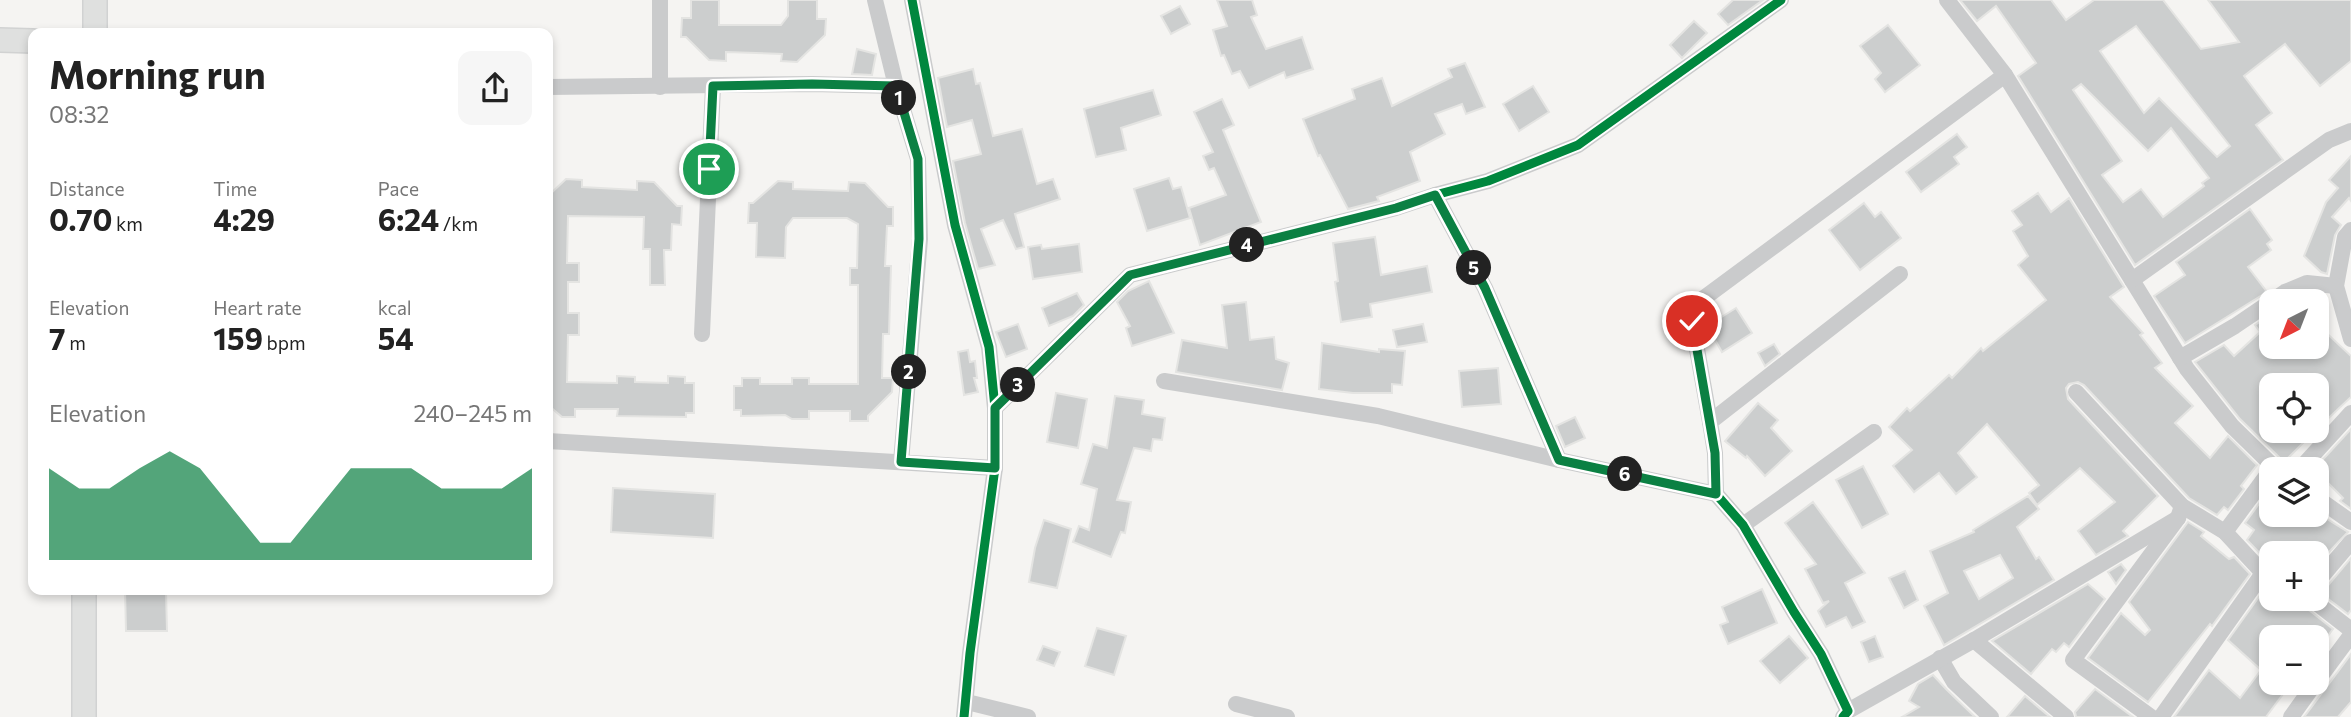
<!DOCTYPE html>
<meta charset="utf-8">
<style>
:root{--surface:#fff;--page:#f6f6f6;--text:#222;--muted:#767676;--accent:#0b8043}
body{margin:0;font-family:Commissioner,sans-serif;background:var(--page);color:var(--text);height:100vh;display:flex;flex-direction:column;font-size:26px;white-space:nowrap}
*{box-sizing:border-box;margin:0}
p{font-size:23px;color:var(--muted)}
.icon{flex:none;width:38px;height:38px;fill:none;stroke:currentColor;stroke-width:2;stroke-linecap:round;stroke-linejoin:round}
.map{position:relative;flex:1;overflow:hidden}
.panel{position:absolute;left:28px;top:28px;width:525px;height:567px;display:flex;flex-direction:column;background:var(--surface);border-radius:14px;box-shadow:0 4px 10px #0003}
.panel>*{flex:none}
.needle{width:46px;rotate:222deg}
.buttons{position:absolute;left:2259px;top:289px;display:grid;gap:14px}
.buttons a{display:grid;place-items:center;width:70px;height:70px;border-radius:14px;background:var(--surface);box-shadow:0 4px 10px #0003;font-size:35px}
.pin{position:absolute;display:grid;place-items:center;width:60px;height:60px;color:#fff;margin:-30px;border:4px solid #fff;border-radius:50%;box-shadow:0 2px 7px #0007}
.km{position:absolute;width:35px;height:35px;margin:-18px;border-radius:50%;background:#222;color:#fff;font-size:19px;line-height:35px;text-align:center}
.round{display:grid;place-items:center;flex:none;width:74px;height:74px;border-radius:14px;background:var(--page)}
.headline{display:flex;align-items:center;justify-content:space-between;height:119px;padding:0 21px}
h1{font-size:38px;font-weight:700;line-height:52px}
.stats{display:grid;grid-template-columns:repeat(3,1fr);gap:10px;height:119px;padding:7px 21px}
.stats div{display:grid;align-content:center}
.stats b{font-size:30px;font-weight:700}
.stats small{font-size:19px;font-weight:400}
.stats p{font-size:19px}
.chart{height:196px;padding:14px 21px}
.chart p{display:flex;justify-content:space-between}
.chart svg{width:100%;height:126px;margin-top:7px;fill:var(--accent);opacity:.7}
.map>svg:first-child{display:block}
.building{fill:#cccece;stroke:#e4e4e2;stroke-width:2;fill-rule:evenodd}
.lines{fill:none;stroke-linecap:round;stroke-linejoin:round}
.secondary-casing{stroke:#d1d2d2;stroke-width:26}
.street{stroke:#cacbcc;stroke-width:16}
.secondary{stroke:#dfe0df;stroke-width:23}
.cycleway-casing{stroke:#fff;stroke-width:13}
.cycleway{stroke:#00873e;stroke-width:9}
.route-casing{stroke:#fff;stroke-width:14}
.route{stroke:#0b8043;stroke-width:9}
</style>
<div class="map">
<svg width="2351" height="717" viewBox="0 0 2351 717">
<rect width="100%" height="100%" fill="#f5f4f2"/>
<g class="building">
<polygon points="691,0 719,0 719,25 781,25 788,16 788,0 817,0 817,19 826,19 825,35 797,62 781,61 782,54 726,52 726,61 709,60 686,37 681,37 682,18 691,18"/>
<polygon points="1217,0 1252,0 1257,15 1251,17 1266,49 1302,37 1313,69 1286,78 1284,72 1249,88 1240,71 1232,74 1224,55 1221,56 1213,30 1227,26"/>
<polygon points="1733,0 1763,0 1728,25 1718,14"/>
<path d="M1960,0H2051L2066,20L2094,0H2163L2201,49L2239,42L2208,0H2351V61L2320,86L2285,44L2244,76L2272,113L2256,125L2283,160L2135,265L2018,76L2036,63L1996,6L1977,21ZM2136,26L2230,146L2217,157L2159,98L2144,113L2100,51ZM2081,84L2148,151L2171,128L2209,178L2202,183L2204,186L2163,217L2141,189L2123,202L2102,175L2122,161L2073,90Z"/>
<polygon points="1180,6 1190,24 1171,34 1161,16"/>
<polygon points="1694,21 1707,33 1682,58 1670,45"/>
<polygon points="1888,25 1920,65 1885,92 1875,79 1881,73 1860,46"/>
<polygon points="857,49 876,54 872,75 852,74"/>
<polygon points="1465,63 1485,107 1466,114 1462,104 1435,114 1445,134 1410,152 1420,181 1377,197 1379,201 1348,209 1320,155 1318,156 1303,119 1355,99 1352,89 1382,78 1392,106 1452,77 1448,69"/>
<polygon points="973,69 976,84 980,83 993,136 1022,129 1037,184 1053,179 1060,199 1015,214 1024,247 1016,249 1003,220 981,229 995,265 978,269 965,223 953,161 981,154 972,120 947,127 938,78"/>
<polygon points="1533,86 1549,112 1519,131 1503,104"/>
<polygon points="1153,90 1161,115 1121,128 1126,150 1096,157 1084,109"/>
<polygon points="1222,99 1234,125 1223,130 1261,222 1200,245 1189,208 1226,195 1214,168 1209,170 1203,156 1213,152 1194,112"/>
<polygon points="1957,134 1967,147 1954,157 1959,164 1921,192 1906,172"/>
<polygon points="2351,156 2351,201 2349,198 2332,217 2341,225 2335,235 2327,274 2321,272 2304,256 2326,202 2338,188 2329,180"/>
<polygon points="1169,178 1173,189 1181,187 1190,218 1147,231 1134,189"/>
<polygon points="566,179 582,180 582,187 637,190 637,181 654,182 677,206 682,206 681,225 672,224 671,250 664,250 665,285 650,285 650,249 643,249 644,217 568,216 567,263 579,263 579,282 568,282 568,313 579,313 579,335 568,335 567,382 617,383 617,376 635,377 635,382 668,383 668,376 685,377 685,383 694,383 694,413 686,413 686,417 617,416 618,409 575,409 575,417 562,417 548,405 548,196"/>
<polygon points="778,181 793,182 793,189 848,191 849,182 865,183 888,207 893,207 893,226 887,226 885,266 891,266 889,334 883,334 882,378 893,378 892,392 868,416 868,421 850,421 850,411 809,411 809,419 792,419 785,415 741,416 741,410 734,410 734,386 742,386 742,378 760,378 760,384 792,384 792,378 809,378 809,384 858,384 858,285 850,285 850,268 857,268 858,224 847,218 793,218 786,227 785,258 756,257 757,223 748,223 749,203 753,203"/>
<polygon points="2038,193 2051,212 2069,198 2124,287 2110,297 2143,333 2140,335 2162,363 2155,368 2193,406 2175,423 2210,458 2228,436 2257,465 2241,486 2244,489 2228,510 2224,507 2217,515 2189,498 2084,385 2078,382 2069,384 2066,388 2068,399 2158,496 2123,531 2128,536 2096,555 2078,531 2115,502 2080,468 2037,505 2029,493 2039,485 1987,424 1958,453 1977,477 1956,494 1939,473 1914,492 1893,466 1912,450 1889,427 1907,408 1910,411 1949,375 1952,378 1981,348 1983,351 2046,300 2018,265 2028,256 2013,231 2022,225 2012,211"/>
<polygon points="1864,203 1875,217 1881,212 1901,238 1860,270 1829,230"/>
<polygon points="2250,209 2272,240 2267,244 2271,250 2248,267 2267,292 2185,343 2154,296 2185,275 2176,262"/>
<polygon points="1375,237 1381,275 1427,266 1432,292 1370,304 1372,317 1341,322 1335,282 1338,281 1333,243"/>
<polygon points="1079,244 1082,272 1033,279 1028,247 1041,245 1042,249"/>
<polygon points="1149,281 1174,333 1132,346 1126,328 1130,326 1117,302 1128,291"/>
<polygon points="1077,293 1084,305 1073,316 1049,326 1042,308"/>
<polygon points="1246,302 1250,340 1274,337 1276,359 1289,363 1282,390 1176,372 1182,340 1227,348 1222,305"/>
<polygon points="1736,308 1752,333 1722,352 1707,326"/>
<polygon points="2272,314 2272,346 2317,346 2317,324 2351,356 2351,397 2317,429 2317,385 2272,385 2272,430 2316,430 2284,462 2240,419 2195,362 2224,345 2234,356 2260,332 2255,325"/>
<polygon points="1018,324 1027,349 1006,357 996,332"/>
<polygon points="1423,324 1427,342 1397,347 1393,330"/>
<polygon points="1322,343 1379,352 1379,349 1405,351 1402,385 1392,384 1392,393 1353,393 1319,389"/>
<polygon points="1774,344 1780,354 1765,366 1758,353"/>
<polygon points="968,350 970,362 975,361 977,378 974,378 978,392 964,395 958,352"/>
<polygon points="1498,368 1501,404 1462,407 1459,371"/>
<polygon points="1056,393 1087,399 1078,448 1047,442"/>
<polygon points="1115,396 1144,400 1142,414 1165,418 1162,440 1153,439 1151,451 1134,448 1117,500 1131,502 1125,533 1121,532 1111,557 1073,542 1079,526 1089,530 1097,489 1081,484 1093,444 1107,448"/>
<polygon points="1758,403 1778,420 1771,428 1792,451 1765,476 1747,456 1746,458 1725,441"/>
<polygon points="1575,417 1585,438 1565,447 1556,426"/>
<polygon points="2351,429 2351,509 2340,501 2343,498 2317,472 2317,469 2314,469"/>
<polygon points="1863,466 1888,514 1862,528 1836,480"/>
<polygon points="613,488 715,494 713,538 611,532"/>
<path d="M2028,496L2039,509L2017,527L2036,559L2039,557L2054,580L1944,645L1924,606L1948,593L1930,551L1974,532L1973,530ZM2000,555L2013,578L1979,599L1964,571Z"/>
<polygon points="2261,501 2272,510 2272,514 2319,514 2348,532 2328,553 2272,553 2272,566 2247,540 2254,530 2245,523"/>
<polygon points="1813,502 1865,573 1845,583 1865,622 1852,628 1846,617 1826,627 1818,611 1829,601 1823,603 1805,569 1816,564 1785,523"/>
<polygon points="1044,520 1071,529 1057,588 1029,582 1035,548"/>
<polygon points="2188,522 2204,532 2201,536 2229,559 2234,557 2250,574 2212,626 2210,624 2148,702 2088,658 2121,613 2145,635 2150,630 2129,602"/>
<polygon points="2351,558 2351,610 2348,614 2319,592 2325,589"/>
<polygon points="2121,564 2126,570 2116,584 2108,572"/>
<polygon points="1905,571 1918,600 1904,608 1889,578"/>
<polygon points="2088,584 2105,599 2069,647 2064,643 2056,652 2052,649 2031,674 1992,641"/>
<polygon points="2266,587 2272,588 2272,598 2300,598 2304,606 2333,629 2327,637 2272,637 2272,682 2292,682 2266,717 2174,717 2209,670 2240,698 2261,670 2228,640"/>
<polygon points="1762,589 1777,623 1728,644 1720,625 1728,622 1722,607"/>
<polygon points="125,590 166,590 167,631 126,631"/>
<polygon points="1097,628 1126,636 1114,675 1085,666"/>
<polygon points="1789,636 1808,658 1780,683 1760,661"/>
<polygon points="1875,636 1883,657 1869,662 1861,642"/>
<polygon points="1043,646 1060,652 1054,666 1037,660"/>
<polygon points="2351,654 2351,702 2338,717 2304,717"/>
<polygon points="1933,675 1947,690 1975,717 1902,717 1919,707 1909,701 1918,684"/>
<polygon points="2095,689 2133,717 2076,717 2075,712"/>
<polygon points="2025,696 2050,717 2007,717"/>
</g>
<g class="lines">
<defs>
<g id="secondary">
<polyline points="95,33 95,0"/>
<polyline points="0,40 33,41"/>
<polyline points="84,717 84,590"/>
</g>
</defs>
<use href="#secondary" class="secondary-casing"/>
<g class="street">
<polyline points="660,0 660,87"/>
<polyline points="875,0 896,86 918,159 920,239 901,462"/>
<polyline points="912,0 955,225 989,347 995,408 995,468 970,653 964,717"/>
<polyline points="1947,0 2005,75 2187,369 2232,426 2276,469"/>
<polyline points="548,87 812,84 896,86"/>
<polyline points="1435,195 1485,288 1559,460 1716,494 1743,525 1794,612 1821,654 1848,711 1843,717"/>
<polyline points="2351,230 2345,237 2336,286 2351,339"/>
<polyline points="2132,280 2329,140 2351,131"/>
<polyline points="702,334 713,86"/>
<polyline points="2180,358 2235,326 2285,292 2307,283 2336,286"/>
<polyline points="1164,381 1378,416 1559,460"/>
<polyline points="2076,392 2182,506 2225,532 2263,573 2272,578"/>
<polyline points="995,408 1130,275 1396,208 1435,195 1488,181 1578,145 1781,0"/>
<polyline points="1710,422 1692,321 1694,310 1704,298 2005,75"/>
<polyline points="548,441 995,468"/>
<polyline points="2300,469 2351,413"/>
<polyline points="1716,494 1715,453 1710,422 1900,274"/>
<polyline points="2317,498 2351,522"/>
<polyline points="1743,525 1874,432"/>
<polyline points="2225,532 2273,467"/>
<polyline points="2317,582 2351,542"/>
<polyline points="2310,598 2351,630"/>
<polyline points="1974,640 2066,717"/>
<polyline points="1940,658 1954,682 1991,717"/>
<polyline points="2317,681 2351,635"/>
<polyline points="967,702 1028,717"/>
<polyline points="1236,704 1287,717"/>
<polyline points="1848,711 1974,640 2178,518"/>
<polyline points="2151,717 2073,660 2178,518 2182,506"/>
<polyline points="2161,717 2263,573"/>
<polyline points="2291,717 2316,682"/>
</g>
<use href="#secondary" class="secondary"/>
<defs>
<g id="cycleway">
<polyline points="912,0 955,225 989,347 995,408 995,468 970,653 964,717"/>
<polyline points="1435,195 1485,288 1559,460 1716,494 1743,525 1794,612 1821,654 1848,711 1843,717"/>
<polyline points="995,408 1130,275 1396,208 1435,195 1488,181 1578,145 1781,0"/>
</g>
</defs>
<use href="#cycleway" class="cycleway-casing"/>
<use href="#cycleway" class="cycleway"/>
</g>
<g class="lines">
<defs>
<polyline id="route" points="709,169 713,86 812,84 896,86 918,159 919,239 901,462 995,468 995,408 1130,275 1396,208 1435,195 1485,288 1559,460 1716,494 1715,453 1692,321"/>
</defs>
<use href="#route" class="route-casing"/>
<use href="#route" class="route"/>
</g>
</svg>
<div class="buttons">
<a><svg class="needle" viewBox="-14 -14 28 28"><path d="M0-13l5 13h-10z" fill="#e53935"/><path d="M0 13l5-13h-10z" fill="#767676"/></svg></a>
<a><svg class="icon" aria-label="locate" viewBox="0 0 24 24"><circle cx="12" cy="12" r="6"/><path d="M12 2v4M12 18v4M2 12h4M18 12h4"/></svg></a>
<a><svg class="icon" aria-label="layers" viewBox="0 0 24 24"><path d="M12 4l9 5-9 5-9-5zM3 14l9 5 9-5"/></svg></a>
<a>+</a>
<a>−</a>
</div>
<div class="pin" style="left:709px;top:169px;background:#1e9e55"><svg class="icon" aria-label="arrive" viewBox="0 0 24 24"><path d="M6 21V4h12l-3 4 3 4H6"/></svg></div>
<div class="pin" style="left:1692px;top:321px;background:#d93025"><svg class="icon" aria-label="check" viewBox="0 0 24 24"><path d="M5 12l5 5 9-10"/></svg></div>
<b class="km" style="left:899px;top:98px">1</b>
<b class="km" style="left:909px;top:372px">2</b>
<b class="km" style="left:1018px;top:385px">3</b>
<b class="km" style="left:1247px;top:245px">4</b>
<b class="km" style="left:1474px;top:268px">5</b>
<b class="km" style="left:1625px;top:474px">6</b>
<section class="panel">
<div class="headline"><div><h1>Morning run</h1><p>08:32</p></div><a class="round"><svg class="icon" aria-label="share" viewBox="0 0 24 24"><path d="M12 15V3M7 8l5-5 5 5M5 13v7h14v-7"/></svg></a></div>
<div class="stats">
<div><p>Distance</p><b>0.70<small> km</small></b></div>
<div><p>Time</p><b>4:29</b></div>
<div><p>Pace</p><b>6:24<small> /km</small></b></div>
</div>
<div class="stats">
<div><p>Elevation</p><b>7<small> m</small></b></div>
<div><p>Heart rate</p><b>159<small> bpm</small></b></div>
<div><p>kcal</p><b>54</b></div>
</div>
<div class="chart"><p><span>Elevation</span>240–245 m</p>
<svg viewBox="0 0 160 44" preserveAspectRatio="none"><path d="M0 44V12L10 19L20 19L30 12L40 6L50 12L60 25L70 38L80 38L90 25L100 12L110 12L120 12L130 19L140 19L150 19L160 12V44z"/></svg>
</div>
</section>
</div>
